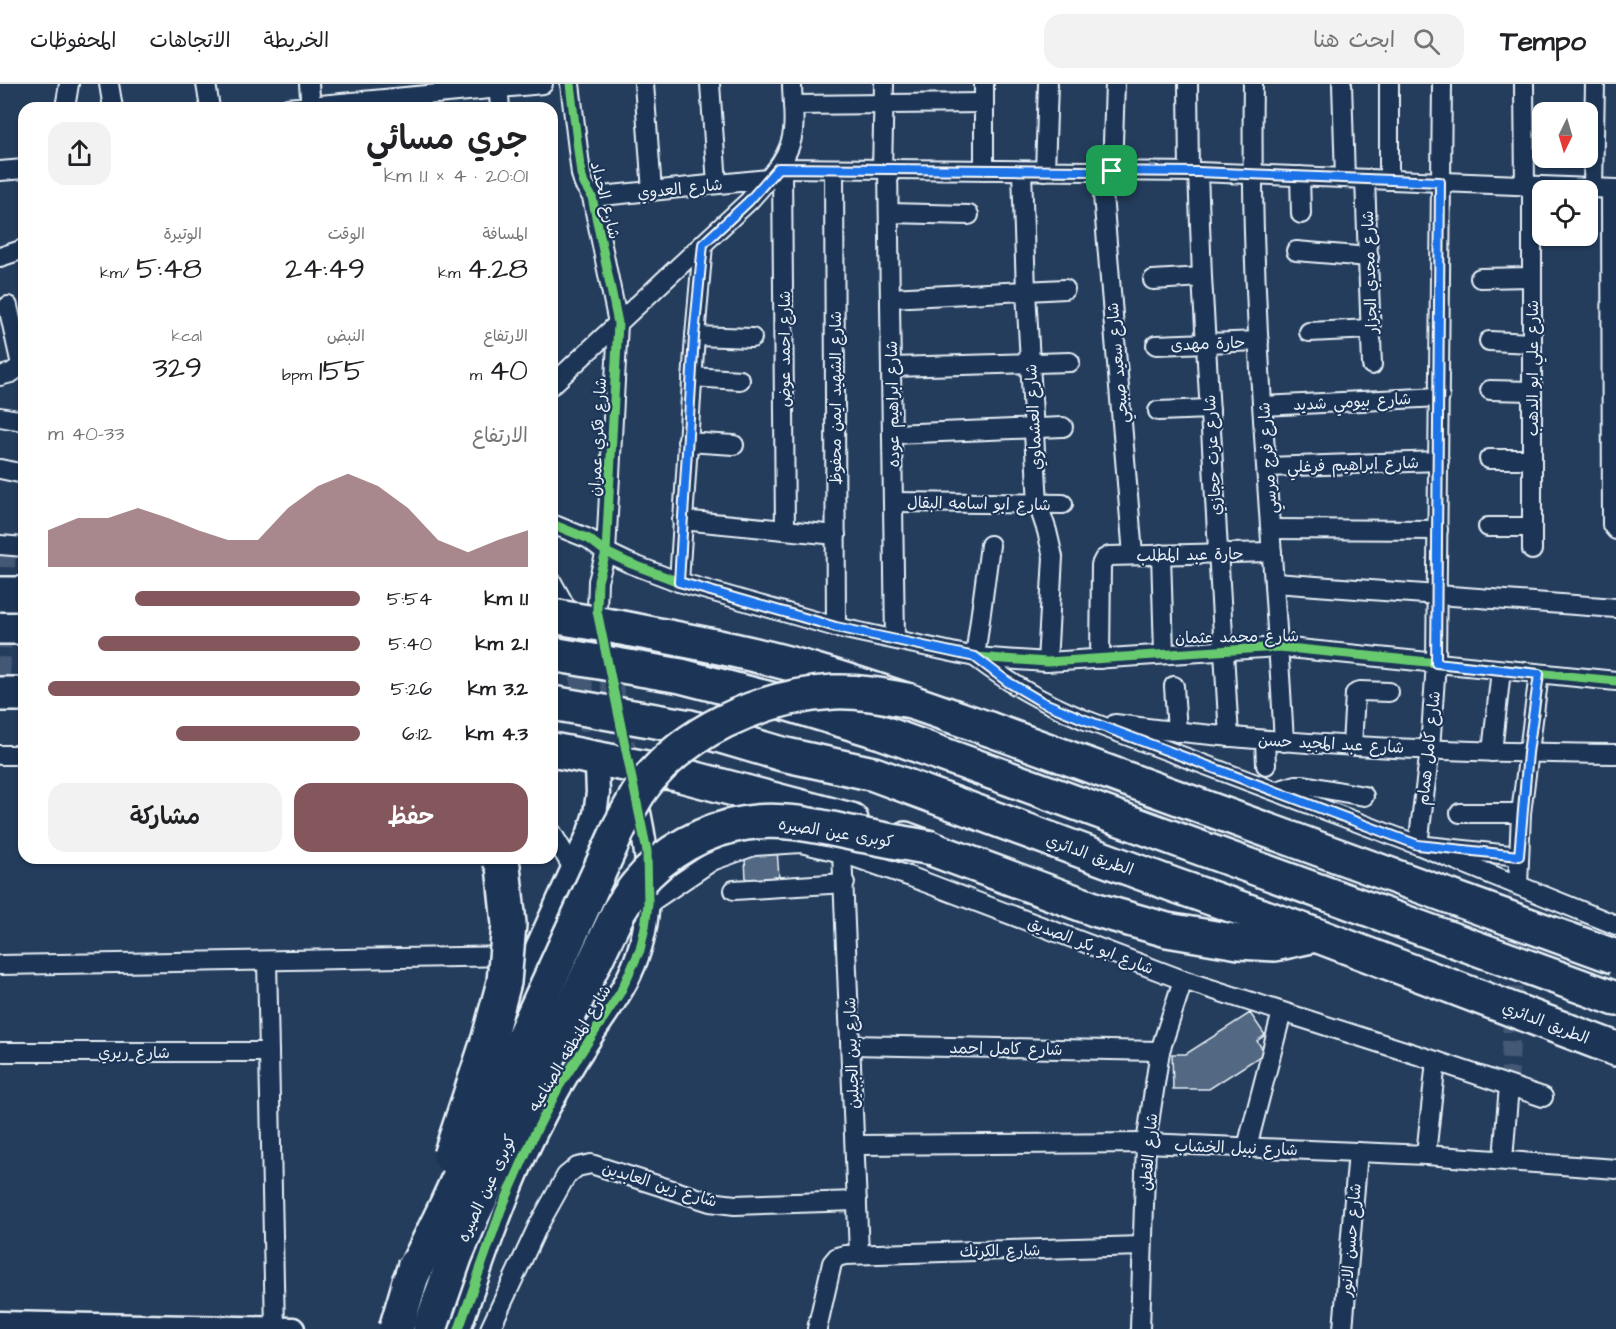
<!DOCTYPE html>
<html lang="ar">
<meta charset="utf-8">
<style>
:root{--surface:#fff;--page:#f2f2f2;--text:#202124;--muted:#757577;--line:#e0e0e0;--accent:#84575d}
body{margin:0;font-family:"Architects Daughter","Playpen Sans Arabic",sans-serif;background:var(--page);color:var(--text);direction:rtl;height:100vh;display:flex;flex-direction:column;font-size:22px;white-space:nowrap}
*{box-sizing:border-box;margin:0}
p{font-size:20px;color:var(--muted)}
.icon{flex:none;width:33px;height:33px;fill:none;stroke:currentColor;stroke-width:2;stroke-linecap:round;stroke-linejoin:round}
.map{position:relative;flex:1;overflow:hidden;direction:ltr}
.drawer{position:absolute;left:18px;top:18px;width:540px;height:762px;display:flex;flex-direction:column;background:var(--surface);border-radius:18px;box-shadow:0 2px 4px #0004;direction:rtl}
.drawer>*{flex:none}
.needle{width:39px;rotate:185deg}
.buttons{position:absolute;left:1532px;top:18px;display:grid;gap:12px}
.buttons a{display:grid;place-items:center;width:66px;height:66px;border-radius:12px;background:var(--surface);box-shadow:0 2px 4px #0004;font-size:30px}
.pin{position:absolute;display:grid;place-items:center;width:51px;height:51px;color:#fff;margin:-26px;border-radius:12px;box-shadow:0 3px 9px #0006}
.round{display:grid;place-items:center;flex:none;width:63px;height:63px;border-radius:18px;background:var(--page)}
.head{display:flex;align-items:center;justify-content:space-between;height:102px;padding:0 30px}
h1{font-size:33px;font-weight:600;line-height:45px}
.figures{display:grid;grid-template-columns:repeat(3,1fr);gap:9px;height:102px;padding:6px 30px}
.figures div{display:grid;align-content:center}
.figures b{font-size:30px;font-weight:600}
.figures small{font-size:16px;font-weight:400}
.figures p{font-size:16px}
.chart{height:168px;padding:12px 30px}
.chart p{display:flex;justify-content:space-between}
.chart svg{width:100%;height:108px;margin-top:6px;fill:var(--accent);opacity:.7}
.action{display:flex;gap:12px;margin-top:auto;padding:12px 30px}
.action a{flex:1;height:69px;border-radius:18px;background:var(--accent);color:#fff;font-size:24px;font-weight:600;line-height:69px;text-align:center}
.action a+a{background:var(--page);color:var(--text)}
ul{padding:0 30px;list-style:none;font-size:20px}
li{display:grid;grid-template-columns:96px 72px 1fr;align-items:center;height:45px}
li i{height:15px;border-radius:8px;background:var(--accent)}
header{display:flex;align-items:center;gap:36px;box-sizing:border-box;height:84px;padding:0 30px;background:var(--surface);border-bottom:2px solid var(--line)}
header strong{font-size:28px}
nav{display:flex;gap:33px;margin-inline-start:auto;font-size:21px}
.search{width:420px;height:54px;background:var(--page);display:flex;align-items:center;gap:15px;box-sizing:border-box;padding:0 21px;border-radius:18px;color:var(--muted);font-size:22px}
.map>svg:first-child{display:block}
.building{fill:#536782;stroke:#e8f1f8;stroke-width:1.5}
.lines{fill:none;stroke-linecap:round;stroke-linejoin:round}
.minor-tunnel{stroke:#425874;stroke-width:18;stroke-dasharray:18 9;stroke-linecap:butt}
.tertiary-tunnel{stroke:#425874;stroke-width:22;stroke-dasharray:22 11;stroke-linecap:butt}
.minor-casing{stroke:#e8f1f8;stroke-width:22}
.tertiary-casing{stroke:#e8f1f8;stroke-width:27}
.motorway-casing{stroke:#e8f1f8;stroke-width:38}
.minor{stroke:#1d3557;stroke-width:18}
.tertiary{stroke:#1d3557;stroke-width:22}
.motorway{stroke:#1d3557;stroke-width:33}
.motorway-bridge-casing{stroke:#e8f1f8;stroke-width:38;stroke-linecap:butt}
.motorway-bridge{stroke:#1d3557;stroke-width:33}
.cycleway-casing{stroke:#1d3557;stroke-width:13}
.cycleway{stroke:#67ca6e;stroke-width:9}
.route-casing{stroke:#fff;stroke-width:12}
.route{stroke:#1a73e8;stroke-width:8}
.labels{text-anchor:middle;stroke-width:4.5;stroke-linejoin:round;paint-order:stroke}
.street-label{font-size:16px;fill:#e8f1f8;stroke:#1d3557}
</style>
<header>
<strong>Tempo</strong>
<div class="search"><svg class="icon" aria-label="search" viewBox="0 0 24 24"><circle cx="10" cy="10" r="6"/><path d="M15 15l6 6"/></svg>ابحث هنا</div>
<nav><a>الخريطة</a><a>الاتجاهات</a><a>المحفوظات</a></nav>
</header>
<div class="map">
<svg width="1616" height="1245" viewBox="0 0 1616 1245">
<rect width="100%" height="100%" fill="#253d5d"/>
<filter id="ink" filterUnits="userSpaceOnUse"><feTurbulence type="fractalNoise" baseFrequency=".0167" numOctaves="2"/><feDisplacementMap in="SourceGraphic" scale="12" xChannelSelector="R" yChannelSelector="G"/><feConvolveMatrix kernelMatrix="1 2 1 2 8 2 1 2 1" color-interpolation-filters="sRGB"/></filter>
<g filter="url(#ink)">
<g class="building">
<polygon points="777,766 779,793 746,796 745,774 753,773 752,768"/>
<polygon points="1250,929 1265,951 1257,957 1265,969 1209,1005 1173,1005 1172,970 1186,970"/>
</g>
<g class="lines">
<g class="minor-tunnel">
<polyline points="0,618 7,461"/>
<polyline points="1509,1002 1518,801"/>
</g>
<g class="tertiary-tunnel">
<polyline points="568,527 597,684"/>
<polyline points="597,529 630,689"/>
</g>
<defs>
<g id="minor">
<polyline points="109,0 113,24"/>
<polyline points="206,0 210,24"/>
<polyline points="309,0 311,24"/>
<polyline points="498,0 500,24"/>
<polyline points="570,0 581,90 584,100 592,113 618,239 606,468 598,497 597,527"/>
<polyline points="644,0 652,107"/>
<polyline points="710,0 717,100"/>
<polyline points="984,0 984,86"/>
<polyline points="1188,0 1189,88"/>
<path d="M1253,0C1249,219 1272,439 1284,658"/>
<polyline points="1342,0 1345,94"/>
<polyline points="1389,0 1389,96"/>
<polyline points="1442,0 1436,579 1430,665 1418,761 1519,772"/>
<polyline points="1524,0 1525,102"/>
<polyline points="793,21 984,19"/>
<polyline points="65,24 69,0"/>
<polyline points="288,24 543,0"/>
<polyline points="778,84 1198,88 1616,105"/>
<polyline points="782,84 785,446"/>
<polyline points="834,85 836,543"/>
<polyline points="882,85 884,0"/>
<polyline points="888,85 895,555"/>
<polyline points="0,87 24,85"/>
<polyline points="1022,87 1026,207 1038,420 1047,447 1053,473 1047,578"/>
<polyline points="1045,87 1048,0"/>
<polyline points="1101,87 1133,471"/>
<polyline points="1112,87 1115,0"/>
<polyline points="1198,88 1202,193 1229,653"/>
<polyline points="1300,92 1301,130"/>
<polyline points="1365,95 1372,281"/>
<polyline points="1593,104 1595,0"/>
<polyline points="1611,105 1612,441 1616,446"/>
<polyline points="592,113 768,95"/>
<polyline points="889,129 969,131"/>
<polyline points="1296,167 1369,173"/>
<polyline points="0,173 24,165"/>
<polyline points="1480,194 1532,193"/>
<polyline points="1153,196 1202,193"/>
<polyline points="890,214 1065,205"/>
<polyline points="8,222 21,281"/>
<polyline points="1309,248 1371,245"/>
<polyline points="695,252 752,254"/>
<polyline points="1489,257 1532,259"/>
<polyline points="1156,261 1259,257"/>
<polyline points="892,283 1070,278"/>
<polyline points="0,292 11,289 24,280"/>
<polyline points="692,293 740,296"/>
<path d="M552,301L749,117C767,96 790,76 793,47C795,32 792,15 792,0"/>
<polyline points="1490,306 1532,307"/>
<polyline points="1263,322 1440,313"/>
<polyline points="1158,327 1210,325"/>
<polyline points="0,333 24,337"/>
<polyline points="893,350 1063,343"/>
<polyline points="687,358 734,361"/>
<polyline points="1489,375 1532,375"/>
<polyline points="1267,383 1439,377"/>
<polyline points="0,385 24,390"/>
<polyline points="894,418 1063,420"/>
<polyline points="682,436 836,451"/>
<polyline points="552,440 589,455 606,468 629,479 679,498 836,543 975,573 1047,578 1279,563 1616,597"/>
<polyline points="1488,443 1532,443"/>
<polyline points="1271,445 1438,446"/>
<polyline points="0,461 24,463"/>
<path d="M990,461L975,573C1012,601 1040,617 1083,635L1418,761L1616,841"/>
<polyline points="1532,466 1532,102"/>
<polyline points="1161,470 1164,569"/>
<polyline points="552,498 568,527"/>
<polyline points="679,498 695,252 703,161"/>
<polyline points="1275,499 1616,524"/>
<polyline points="1100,575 1101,481 1104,475 1109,472 1272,468"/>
<polyline points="1174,602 1177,648"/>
<path d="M1115,640C1281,662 1449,668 1616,670"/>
<polyline points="1265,656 1266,681"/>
<polyline points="1352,661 1355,610 1360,607 1389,608"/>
<polyline points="1492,668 1501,586"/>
<polyline points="0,671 24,671"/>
<polyline points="1276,707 1296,701 1304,701 1364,712"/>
<polyline points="1460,729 1521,729"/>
<polyline points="552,749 573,784"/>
<polyline points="842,769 859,1169"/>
<polyline points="1518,801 1521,729 1539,590"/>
<polyline points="734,806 845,799"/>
<polyline points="648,820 712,777 754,762 801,759 842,769 911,793 1183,896 1436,977 1543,1013"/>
<polyline points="267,877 275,1244"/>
<polyline points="0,881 514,872"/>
<polyline points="851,961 1160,967"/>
<polyline points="0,968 269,968"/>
<polyline points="855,1061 1146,1059 1426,1071 1616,1085"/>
<polyline points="1247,1063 1282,928"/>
<polyline points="1426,1071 1436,977"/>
<polyline points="1503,1075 1509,1002"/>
<polyline points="490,1245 538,1142 566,1092 577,1083 591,1080 710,1118 735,1121 857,1117"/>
<polyline points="817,1245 832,1179 837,1173 845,1171 1142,1162"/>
<polyline points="1140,1245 1146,1059 1160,967 1183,896"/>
<polyline points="1343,1245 1358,1068"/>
</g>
<g id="tertiary">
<polyline points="506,943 533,872 588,751 595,730 598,709 597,684"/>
<polyline points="0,1239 293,1245"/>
<path d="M459,1245C482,1179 504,1113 535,1050C552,1015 571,983 592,951C605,931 620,912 630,890C658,831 649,767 634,707"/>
</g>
<g id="motorway">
<polyline points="0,543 24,543"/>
<path d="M617,543C684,556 753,568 819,588C876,605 932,625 989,645"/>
<polyline points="552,570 681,592 782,618 881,648 1616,915"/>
<polyline points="0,610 24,610"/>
<polyline points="552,619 690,643 782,670 874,690 1174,801 1316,851 1616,965"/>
<polyline points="552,666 677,690 851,736"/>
<polyline points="905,755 1097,826 1167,846 1239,858 1275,860 1316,851"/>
</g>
</defs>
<use href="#minor" class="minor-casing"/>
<use href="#tertiary" class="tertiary-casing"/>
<use href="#motorway" class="motorway-casing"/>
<use href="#minor" class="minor"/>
<use href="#tertiary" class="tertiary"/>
<use href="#motorway" class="motorway"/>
<defs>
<g id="motorway-bridge">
<polyline points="0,510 24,510"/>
<polyline points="552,532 617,543"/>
<polyline points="989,645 1616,873"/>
<polyline points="450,1072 489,954 504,898 509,840 503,782 499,774"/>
<path d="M408,1200L446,1122L620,742C626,731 632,720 638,710C679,648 762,612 834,608C860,607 885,612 911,617"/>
<polyline points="396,1245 415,1181"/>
<path d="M430,1245L455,1173L473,1130L619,827C625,818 630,809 637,801C664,768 705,745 747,739C783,733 821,743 856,750C882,755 907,760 933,764"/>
</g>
</defs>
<use href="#motorway-bridge" class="motorway-bridge-casing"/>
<use href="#motorway-bridge" class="motorway-bridge"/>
<defs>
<g id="cycleway">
<polyline points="552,440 589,455 606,468 629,479 679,498 836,543 975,573 1047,578 1279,563 1616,597"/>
<polyline points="459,1245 501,1126 534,1051 560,1001 620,909 640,866 645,843 648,820 647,767 597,527 598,497 606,468 618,239 592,113 584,100 581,90 570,0"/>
</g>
</defs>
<use href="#cycleway" class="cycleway-casing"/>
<use href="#cycleway" class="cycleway"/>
</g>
</g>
<g class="lines" filter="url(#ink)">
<defs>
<polygon id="route" points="778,84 1198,88 1440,98 1436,579 1539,590 1528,669 1519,772 1418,761 1083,635 1042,618 1008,598 975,573 836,543 679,498 694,252 703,160 749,117"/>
</defs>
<use href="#route" class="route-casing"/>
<use href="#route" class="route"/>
</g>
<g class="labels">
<g class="street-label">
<text transform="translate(680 104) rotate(-6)" y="6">شارع العدوي</text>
<text transform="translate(606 116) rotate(76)" y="6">شارع الحداد</text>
<text transform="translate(1369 188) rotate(-92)" y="6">شارع مجدي الجزار</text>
<text transform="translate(1208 259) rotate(-2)" y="6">حارة مهدى</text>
<text transform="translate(784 265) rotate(-90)" y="6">شارع احمد عوض</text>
<text transform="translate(1117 279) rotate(-95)" y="6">شارع سعيد صبحي</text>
<text transform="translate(1532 284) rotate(-90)" y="6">شارع علي ابو الدهب</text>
<text transform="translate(835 314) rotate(-90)" y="6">شارع الشهيد ايمن محفوظ</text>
<text transform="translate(1352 317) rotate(-3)" y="6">شارع بيومي شديد</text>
<text transform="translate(892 320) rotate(-91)" y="6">شارع ابراهيم عوده</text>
<text transform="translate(1033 333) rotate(-93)" y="6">شارع العشماوي</text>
<text transform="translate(597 353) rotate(-87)" y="6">شارع فكري عمران</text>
<text transform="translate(1212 371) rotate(-93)" y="6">شارع عزت حجازي</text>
<text transform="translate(1267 374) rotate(-94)" y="6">شارع فرج مرسي</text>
<text transform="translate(1353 380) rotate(-2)" y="6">شارع ابراهيم فرغلي</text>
<text transform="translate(979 419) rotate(1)" y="6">شارع ابو اسامه البقال</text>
<text transform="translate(1190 470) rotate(-1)" y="6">حارة عبد المطلب</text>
<text transform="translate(1237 552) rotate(-1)" y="6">شارع محمد عثمان</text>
<text transform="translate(1331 659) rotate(3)" y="6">شارع عبد المجيد حسن</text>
<text transform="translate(1428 664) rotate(-84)" y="6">شارع كامل همام</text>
<text transform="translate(836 748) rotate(9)" y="6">كوبرى عين الصيره</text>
<text transform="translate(1090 770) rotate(20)" y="6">الطريق الدائري</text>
<text transform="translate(1091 861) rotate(21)" y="6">شارع ابو بكر الصديق</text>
<text transform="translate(1546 938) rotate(21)" y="6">الطريق الدائري</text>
<text transform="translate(569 964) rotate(-59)" y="6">شارع المنطقه الصناعيه</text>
<text transform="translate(1006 964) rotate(1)" y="6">شارع كامل احمد</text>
<text x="134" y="974">شارع ريري</text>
<text transform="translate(851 969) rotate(-92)" y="6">شارع بين الجبلين</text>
<text transform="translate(1236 1063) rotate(2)" y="6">شارع نبيل الخشاب</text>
<text transform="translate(1148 1068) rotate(-85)" y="6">شارع القطن</text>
<text transform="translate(660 1100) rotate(17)" y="6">شارع زين العابدين</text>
<text transform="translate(486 1104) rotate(-65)" y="6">كوبرى عين الصيره</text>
<text transform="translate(1350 1156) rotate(-85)" y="6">شارع حسن الانور</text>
<text transform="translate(1000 1166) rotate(-1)" y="6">شارع الكرنك</text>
</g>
</g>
</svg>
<div class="buttons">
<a><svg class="needle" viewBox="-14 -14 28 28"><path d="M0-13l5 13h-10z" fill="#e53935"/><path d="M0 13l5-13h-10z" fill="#757577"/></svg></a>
<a><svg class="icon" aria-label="locate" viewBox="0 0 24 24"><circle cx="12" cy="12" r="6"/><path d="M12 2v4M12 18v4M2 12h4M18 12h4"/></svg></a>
</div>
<div class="pin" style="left:1112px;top:87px;background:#1e9e55"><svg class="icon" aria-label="arrive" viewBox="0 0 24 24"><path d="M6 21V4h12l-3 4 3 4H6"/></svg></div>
<section class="drawer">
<div class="head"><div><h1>جري مسائي</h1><p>20:01 · 4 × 1.1 km</p></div><a class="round"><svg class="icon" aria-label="share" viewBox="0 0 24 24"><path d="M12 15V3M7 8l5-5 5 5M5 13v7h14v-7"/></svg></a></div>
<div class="figures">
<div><p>المسافة</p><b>4.28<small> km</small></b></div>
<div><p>الوقت</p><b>24:49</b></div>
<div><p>الوتيرة</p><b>5:48<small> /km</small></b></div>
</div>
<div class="figures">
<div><p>الارتفاع</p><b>40<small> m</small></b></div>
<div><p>النبض</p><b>155<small> bpm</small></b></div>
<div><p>kcal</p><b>329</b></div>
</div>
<div class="chart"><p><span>الارتفاع</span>33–40 m</p>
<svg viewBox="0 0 160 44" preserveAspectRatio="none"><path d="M0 44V29L10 24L20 24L30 20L40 24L50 29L60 33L70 33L80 20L90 11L100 6L110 11L120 20L130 33L140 38L150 33L160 29V44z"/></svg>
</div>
<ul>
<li><b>1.1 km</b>5:54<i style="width:72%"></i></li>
<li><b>2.1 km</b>5:40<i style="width:84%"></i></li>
<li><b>3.2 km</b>5:26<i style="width:100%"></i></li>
<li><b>4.3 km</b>6:12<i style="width:59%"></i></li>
</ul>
<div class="action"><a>حفظ</a><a>مشاركة</a></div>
</section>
</div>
